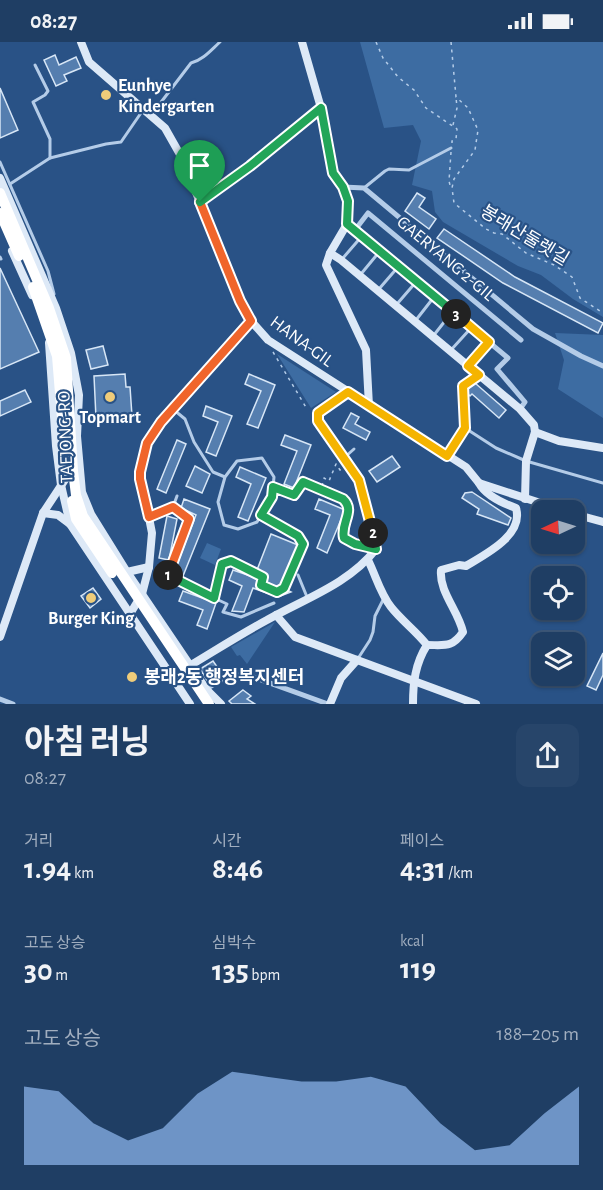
<!DOCTYPE html>
<html lang="ko">
<meta charset="utf-8">
<style>
:root{--surface:#1f3e64;--page:#27456a;--text:#f1f3f6;--muted:#a1aebf;--line:#3c5778;--accent:#90b9f0}
body{margin:0;font-family:"Alegreya Sans","Noto Sans KR",sans-serif;background:var(--page);color:var(--text);height:100vh;display:flex;flex-direction:column;font-size:22px;white-space:nowrap}
*{box-sizing:border-box;margin:0}
p{font-size:20px;color:var(--muted)}
.icon{flex:none;width:33px;height:33px;fill:none;stroke:currentColor;stroke-width:2;stroke-linecap:round;stroke-linejoin:round}
.map{position:relative;height:662px;overflow:hidden}
.drawer{display:flex;flex-direction:column;background:var(--surface);flex:1}
.drawer>*{flex:none}
.needle{width:39px;rotate:266deg}
.buttons{position:absolute;left:531px;top:458px;display:grid;gap:12px}
.buttons a{display:grid;place-items:center;width:54px;height:54px;border-radius:12px;background:var(--surface);box-shadow:0 2px 4px #0004,0 0 0 2px var(--line);font-size:30px}
.pin{position:absolute;display:grid;place-items:center;width:51px;height:51px;color:#fff;margin:-62px -26px;border-radius:50% 50% 50% 0;rotate:-45deg;box-shadow:0 0 6px #0007}
.pin .icon{rotate:45deg}
.km{position:absolute;width:30px;height:30px;margin:-15px;border-radius:50%;background:#222;color:#fff;font-size:16px;line-height:30px;text-align:center}
.round{display:grid;place-items:center;flex:none;width:63px;height:63px;border-radius:12px;background:var(--page)}
.headline{display:flex;align-items:center;justify-content:space-between;height:102px;padding:0 24px}
h1{font-size:33px;font-weight:700;line-height:45px}
.stats{display:grid;grid-template-columns:repeat(3,1fr);gap:9px;height:102px;padding:6px 24px}
.stats div{display:grid;align-content:center}
.stats b{font-size:30px;font-weight:700}
.stats small{font-size:16px;font-weight:400}
.stats p{font-size:16px}
.chart{height:168px;padding:12px 24px}
.chart p{display:flex;justify-content:space-between}
.chart svg{width:100%;height:108px;margin-top:6px;fill:var(--accent);opacity:.7}
.status{display:flex;justify-content:space-between;align-items:center;height:42px;padding:0 30px;background:var(--surface);direction:ltr}
.status svg{height:16px;fill:currentColor}
.map>svg:first-child{display:block}
.green{fill:#3d6ca2}
.building{fill:#557eaf;stroke:#d7e6f6;stroke-width:1.5}
.lines{fill:none;stroke-linecap:round;stroke-linejoin:round}
.path{stroke:#b4cce8;stroke-width:1.5;stroke-dasharray:3 4.5;stroke-linecap:butt}
.lane{stroke:#b4cce8;stroke-width:3}
.street{stroke:#b4cce8;stroke-width:5}
.secondary{stroke:#dde9f7;stroke-width:8}
.highway-bridge{stroke:#fff;stroke-width:10}
.split-1-casing{stroke:#fff;stroke-width:12}
.split-2-casing{stroke:#fff;stroke-width:12}
.split-3-casing{stroke:#fff;stroke-width:12}
.split-4-casing{stroke:#fff;stroke-width:12}
.split-1{stroke:#f0652b;stroke-width:8}
.split-2{stroke:#22a559;stroke-width:8}
.split-3{stroke:#f5b400;stroke-width:8}
.split-4{stroke:#22a559;stroke-width:8}
.poi-dot{fill:#efcc7a;stroke:#295286;stroke-width:2}
.labels{text-anchor:middle;stroke-width:4.5;stroke-linejoin:round;paint-order:stroke}
.poi-label{font-size:18px;font-weight:bold;fill:#fff;stroke:#295286;text-anchor:start}
.street-label{font-size:18px;fill:#fff;stroke:#295286}
</style>
<div class="status"><b>08:27</b><svg viewBox="0 0 49 12"><path d="M0 12V9h3v3zM5 12V6h3v6zM10 12V3h3v9zM15 12V0h3v12zM26 1h20v11H26zM47 4h2v5h-2z"/></svg></div>
<div class="map">
<svg width="603" height="662" viewBox="0 0 603 662">
<rect width="100%" height="100%" fill="#295286"/>
<g class="green">
<polygon points="360,0 603,0 603,275 573,257 541,233 518,224 443,180 435,170 432,149 412,143 421,99 413,83 384,86"/>
<polygon points="555,291 603,293 603,376 558,347 564,318"/>
<polygon points="277,312 336,350 311,366"/>
<polygon points="207,501 221,507 215,523 200,516"/>
<polygon points="275,580 247,622 240,613 237,614 231,605"/>
</g>
<g class="building">
<polygon points="55,13 59,23 76,15 81,26 64,33 67,39 56,44 44,18"/>
<polygon points="0,46 18,88 0,96"/>
<polygon points="417,151 425,156 419,165 436,177 429,187 405,169"/>
<polygon points="444,187 515,235 603,281 598,291 503,241 437,196"/>
<polygon points="0,226 39,310 0,327"/>
<polygon points="103,304 108,323 91,327 86,308"/>
<polygon points="125,332 126,345 130,345 132,374 96,376 94,334"/>
<polygon points="249,332 275,343 258,386 247,382 261,349 245,342"/>
<polygon points="475,341 506,368 499,376 472,352 470,354 467,351 467,348"/>
<polygon points="25,348 31,360 0,374 0,359"/>
<polygon points="206,364 232,374 216,414 206,410 218,380 203,374"/>
<polygon points="351,371 359,375 355,382 370,390 366,398 343,386"/>
<polygon points="285,393 311,403 294,446 284,442 297,409 281,403"/>
<polygon points="177,398 186,402 166,451 157,447"/>
<polygon points="392,414 400,425 377,440 369,429"/>
<polygon points="195,424 210,432 202,451 186,444"/>
<polygon points="240,425 266,436 248,479 238,475 251,442 236,435"/>
<polygon points="472,450 511,476 508,483 477,472 479,467 462,456 465,451"/>
<polygon points="184,457 210,467 183,534 174,530 196,473 181,466"/>
<polygon points="319,457 345,468 327,511 317,506 330,473 315,467"/>
<polygon points="167,474 177,477 169,518 159,516"/>
<polygon points="271,492 298,503 281,543 277,546 265,541 266,533 257,528"/>
<polygon points="233,528 259,537 258,546 275,553 287,548 291,550 278,555 253,546 244,570 232,569 242,544 229,538"/>
<polygon points="93,546 101,557 90,566 81,554"/>
<polygon points="183,549 216,561 207,587 197,583 203,568 179,559"/>
<polygon points="603,611 603,633 596,648 587,644"/>
<polygon points="213,619 222,632 208,640 200,627"/>
<polygon points="243,648 251,654 247,657 255,662 232,662 229,659"/>
</g>
<g class="lines">
<g class="path">
<polyline points="376,0 383,16 398,35 414,48 426,66 457,87 456,97 452,99 452,102"/>
<polyline points="451,0 456,55 468,66 478,88 475,108 454,137 452,146 454,161 486,187 494,191 502,192 526,211 554,223 572,235 580,256 603,271"/>
<polyline points="453,83 457,66 456,55"/>
<polyline points="451,110 449,139 451,147"/>
<polyline points="273,310 307,367"/>
<polyline points="322,444 324,436 329,439 336,422 340,428 344,426"/>
</g>
<g class="lane">
<polyline points="35,23 48,49 45,53 33,60 50,97 50,116"/>
<path d="M152,72L191,21C203,18 211,8 220,0"/>
<polyline points="0,120 48,229 54,252"/>
<polyline points="10,142 50,116 106,102 121,100 143,68"/>
<polyline points="364,146 385,129 389,127 409,128 451,106"/>
<polyline points="0,215 1,217"/>
<polyline points="343,216 362,194"/>
<polyline points="361,232 380,209"/>
<polyline points="379,247 398,225"/>
<polyline points="397,262 416,240"/>
<polyline points="416,278 434,255"/>
<polyline points="434,293 452,270"/>
<polyline points="451,308 471,286"/>
<polyline points="469,323 489,301"/>
<polyline points="174,368 185,377 194,400 213,430 225,435 237,419 262,416 274,435 272,455 257,480 238,487 224,483 218,460 225,435"/>
<polyline points="465,386 496,406 526,419 603,441"/>
<polyline points="447,412 465,386 463,373 463,344 479,334"/>
<polyline points="345,415 354,407"/>
<path d="M274,446L294,453L303,440L343,457C357,469 340,481 344,496L355,502L374,507"/>
<polyline points="173,465 189,477 167,534 227,562 223,570 241,575 274,561"/>
<polyline points="149,475 173,465 177,454"/>
<polyline points="298,533 307,555"/>
<polyline points="214,556 222,522 231,519 263,535 261,543 277,550 284,546 303,502 298,493 261,473"/>
<polyline points="357,618 370,598 373,590 375,574 384,556"/>
</g>
<g class="street">
<polyline points="343,145 364,146 533,287 581,314 603,324"/>
<polyline points="200,160 251,124 321,66"/>
<polyline points="347,182 508,316 497,327 525,360 520,367"/>
<polyline points="355,188 368,171 521,298"/>
<polyline points="206,647 226,635 245,632 328,662"/>
<polyline points="0,657 13,662"/>
</g>
<g class="secondary">
<polyline points="81,0 89,20 165,86 182,116 240,259 251,279 268,298 466,425 479,441 562,468"/>
<polyline points="302,0 321,66 333,131 343,145 348,159 347,182 330,211 341,218 520,367 534,383 535,390 526,419 525,457"/>
<polyline points="0,136 56,266 71,311 79,353 77,394 82,450 91,472 127,530 206,647 221,662"/>
<polyline points="12,209 32,253"/>
<polyline points="330,211 326,223 366,308 369,364"/>
<polyline points="49,301 56,404 61,443 70,482 190,662"/>
<polyline points="535,390 559,399 603,406"/>
<polyline points="43,471 58,473 70,482"/>
<polyline points="574,472 603,480"/>
<path d="M368,518C376,534 380,551 391,565C402,579 415,588 427,603"/>
<polyline points="127,530 149,525"/>
<polyline points="130,572 142,552 149,525 152,491 140,430 147,401 161,380 251,279"/>
<polyline points="276,573 295,595 476,662"/>
<polyline points="0,595 43,471 74,424"/>
<path d="M191,623C216,608 241,592 267,578C304,557 349,542 376,507L359,438L318,379V371L348,350"/>
<polyline points="330,662 341,636 357,618"/>
<path d="M413,662C413,641 415,622 427,603C445,603 452,606 463,590C458,568 439,550 441,528L459,523L466,524C486,512 524,493 516,466C502,461 486,454 479,441"/>
</g>
<g class="highway-bridge">
<polyline points="0,151 49,266 66,316 73,429 76,453 83,474 209,662"/>
<polyline points="0,171 19,214"/>
<polyline points="33,245 57,314 66,426"/>
<polyline points="72,459 76,477 112,531"/>
</g>
</g>
<g class="lines">
<defs>
<polyline id="split-1" points="168,533 189,477 173,465 149,475 140,437 140,430 147,401 161,380 251,279 240,259 200,160"/>
<path id="split-2" d="M168,533L214,556L222,522L231,519L263,535L261,543L277,550L284,546L303,502L298,494L261,473L272,455L273,445L294,453L303,440L343,457C356,469 340,481 344,496L355,502L376,507L373,491"/>
<polyline id="split-3" points="373,491 359,438 318,379 318,371 348,350 447,414 465,386 463,344 479,333 468,324 489,300 456,272"/>
<polyline id="split-4" points="200,160 250,124 321,66 333,131 343,145 348,159 347,182 456,272"/>
</defs>
<use href="#split-1" class="split-1-casing"/>
<use href="#split-2" class="split-2-casing"/>
<use href="#split-3" class="split-3-casing"/>
<use href="#split-4" class="split-4-casing"/>
<use href="#split-1" class="split-1"/>
<use href="#split-2" class="split-2"/>
<use href="#split-3" class="split-3"/>
<use href="#split-4" class="split-4"/>
</g>
<g class="poi-dot">
<circle cx="106" cy="53" r="6"/>
<circle cx="110" cy="355" r="6"/>
<circle cx="91" cy="556" r="6"/>
<circle cx="132" cy="635" r="6"/>
</g>
<g class="labels">
<g class="poi-label">
<text x="118" y="49">Eunhye<tspan x="118" dy="21">Kindergarten</tspan></text>
<text x="110" y="381" text-anchor="middle">Topmart</text>
<text x="91" y="582" text-anchor="middle">Burger King</text>
<text x="144" y="641">봉래2동 행정복지센터</text>
</g>
<g class="street-label">
<text transform="translate(525 193) rotate(31)" y="6">봉래산둘렛길</text>
<text transform="translate(446 216) rotate(40)" y="6">GAERYANG 2-GIL</text>
<text transform="translate(302 299) rotate(36)" y="6">HANA-GIL</text>
<text transform="translate(65 395) rotate(-92)" y="6">TAEJONG-RO</text>
</g>
</g>
</svg>
<div class="buttons">
<a><svg class="needle" viewBox="-14 -14 28 28"><path d="M0-13l5 13h-10z" fill="#e53935"/><path d="M0 13l5-13h-10z" fill="#a1aebf"/></svg></a>
<a><svg class="icon" aria-label="locate" viewBox="0 0 24 24"><circle cx="12" cy="12" r="6"/><path d="M12 2v4M12 18v4M2 12h4M18 12h4"/></svg></a>
<a><svg class="icon" aria-label="layers" viewBox="0 0 24 24"><path d="M12 4l9 5-9 5-9-5zM3 14l9 5 9-5"/></svg></a>
</div>
<div class="pin" style="left:200px;top:160px;background:#1e9e55"><svg class="icon" aria-label="arrive" viewBox="0 0 24 24"><path d="M6 21V4h12l-3 4 3 4H6"/></svg></div>
<b class="km" style="left:168px;top:533px">1</b>
<b class="km" style="left:373px;top:491px">2</b>
<b class="km" style="left:456px;top:272px">3</b>
</div>
<section class="drawer">
<div class="headline"><div><h1>아침 러닝</h1><p>08:27</p></div><a class="round"><svg class="icon" aria-label="share" viewBox="0 0 24 24"><path d="M12 15V3M7 8l5-5 5 5M5 13v7h14v-7"/></svg></a></div>
<div class="stats">
<div><p>거리</p><b>1.94<small> km</small></b></div>
<div><p>시간</p><b>8:46</b></div>
<div><p>페이스</p><b>4:31<small> /km</small></b></div>
</div>
<div class="stats">
<div><p>고도 상승</p><b>30<small> m</small></b></div>
<div><p>심박수</p><b>135<small> bpm</small></b></div>
<div><p>kcal</p><b>119</b></div>
</div>
<div class="chart"><p><span>고도 상승</span>188–205 m</p>
<svg viewBox="0 0 160 44" preserveAspectRatio="none"><path d="M0 44V12L10 14L20 27L30 34L40 29L50 15L60 6L70 8L80 10L90 10L100 8L110 12L120 27L130 38L140 36L150 23L160 12V44z"/></svg>
</div>
</section>
